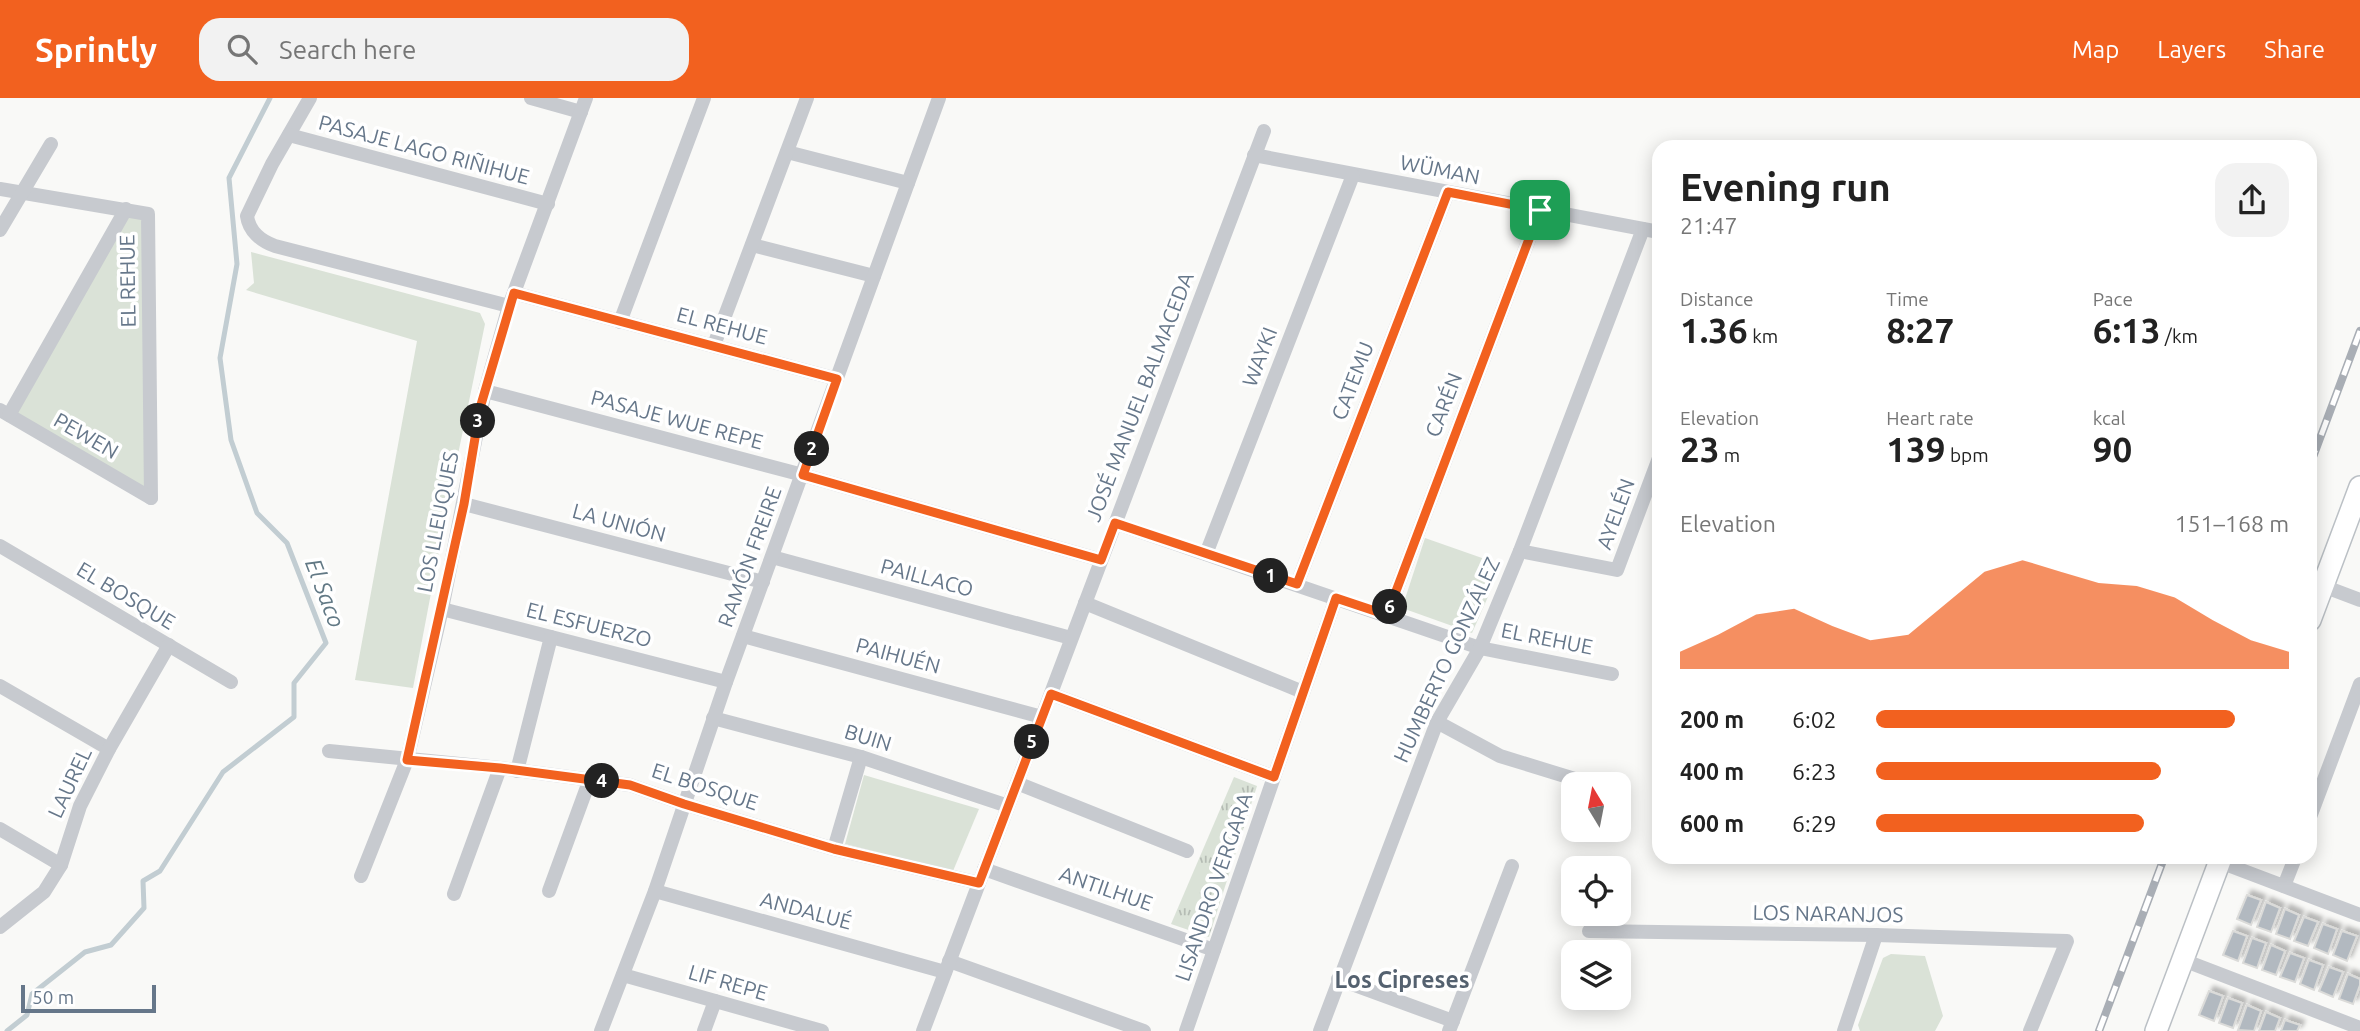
<!DOCTYPE html>
<meta charset="utf-8">
<style>
:root{--surface:#fff;--page:#f2f2f2;--text:#222;--muted:#767676;--accent:#f2611f}
body{margin:0;font-family:Ubuntu,sans-serif;background:var(--page);color:var(--text);height:100vh;display:flex;flex-direction:column;font-size:26px;white-space:nowrap}
*{box-sizing:border-box;margin:0}
p{font-size:23px;color:var(--muted)}
.icon{flex:none;width:38px;height:38px;fill:none;stroke:currentColor;stroke-width:2;stroke-linecap:round;stroke-linejoin:round}
.map{position:relative;flex:1;overflow:hidden}
.details{position:absolute;left:1652px;top:42px;width:665px;height:724px;display:flex;flex-direction:column;background:var(--surface);border-radius:21px;box-shadow:0 4px 18px #0003}
.details>*{flex:none}
.needle{width:46px;rotate:350deg}
.controls{position:absolute;left:1561px;top:674px;display:grid;gap:14px}
.controls a{display:grid;place-items:center;width:70px;height:70px;border-radius:14px;background:var(--surface);box-shadow:0 4px 18px #0003;font-size:35px}
.scale{position:absolute;left:21px;bottom:18px;width:135px;box-sizing:border-box;padding-left:7px;border:4px solid #66778a;border-top:0;font-size:19px;line-height:24px;white-space:nowrap;color:#66778a;-webkit-text-stroke:5px #fff;paint-order:stroke}
.pin{position:absolute;display:grid;place-items:center;width:60px;height:60px;color:#fff;margin:-30px;border-radius:14px;box-shadow:0 4px 10px #0006}
.km{position:absolute;width:35px;height:35px;margin:-18px;border-radius:50%;background:#222;color:#fff;font-size:19px;line-height:35px;text-align:center}
.round{display:grid;place-items:center;flex:none;width:74px;height:74px;border-radius:21px;background:var(--page)}
.overview{display:flex;align-items:center;justify-content:space-between;height:119px;padding:0 28px}
h1{font-size:38px;font-weight:600;line-height:52px}
.stats{display:grid;grid-template-columns:repeat(3,1fr);gap:10px;height:119px;padding:7px 28px}
.stats div{display:grid;align-content:center}
.stats b{font-size:35px;font-weight:600}
.stats small{font-size:19px;font-weight:400}
.stats p{font-size:19px}
.chart{height:196px;padding:14px 28px}
.chart p{display:flex;justify-content:space-between}
.chart svg{width:100%;height:126px;margin-top:7px;fill:var(--accent);opacity:.7}
ul{padding:0 28px;list-style:none;font-size:23px}
li{display:grid;grid-template-columns:112px 84px 1fr;align-items:center;height:52px}
li i{height:18px;border-radius:9px;background:var(--accent)}
header{display:flex;align-items:center;gap:42px;box-sizing:border-box;height:98px;padding:0 35px;background:var(--accent);color:#fff}
header strong{font-size:33px}
nav{display:flex;gap:38px;margin-inline-start:auto;font-size:24px}
.search{width:490px;height:63px;background:var(--page);display:flex;align-items:center;gap:18px;box-sizing:border-box;padding:0 24px;border-radius:21px;color:var(--muted);font-size:26px}
.map>svg:first-child{display:block}
.grass{fill:url(#grass-tufts)}
.green{fill:#dae2d7}
.lines{fill:none;stroke-linecap:round;stroke-linejoin:round}
.stream{stroke:#c2cdd2;stroke-width:5}
.building{fill:#b2b9c0;stroke:#dbdbd9;stroke-width:2;filter:url(#shadow)}
.secondary-casing{stroke:#bbc0c5;stroke-width:24}
.minor{stroke:#c7cacf;stroke-width:14}
.secondary{stroke:#fff;stroke-width:21}
.rail-casing{stroke:#a9aeb5;stroke-width:8}
.rail{stroke:#fff;stroke-width:5;stroke-dasharray:16;stroke-linecap:butt}
.route-casing{stroke:#fff;stroke-width:14}
.route{stroke:#f2611f;stroke-width:9}
.labels{text-anchor:middle;stroke-width:7;stroke-linejoin:round;paint-order:stroke}
.street-label{font-size:21px;fill:#66778a;stroke:#fff}
.water-label{font-size:23px;font-style:italic;fill:#627985;stroke:#fff}
.neighbourhood-label{font-size:23px;font-weight:bold;fill:#54616f;stroke:#fff}
</style>
<header>
<strong>Sprintly</strong>
<div class="search"><svg class="icon" aria-label="search" viewBox="0 0 24 24"><circle cx="10" cy="10" r="6"/><path d="M15 15l6 6"/></svg>Search here</div>
<nav><a>Map</a><a>Layers</a><a>Share</a></nav>
</header>
<div class="map">
<svg width="2360" height="933" viewBox="0 0 2360 933">
<defs>
<pattern id="grass-tufts" width="24" height="20" patternUnits="userSpaceOnUse" patternTransform="scale(1.75)"><rect width="24" height="20" fill="#dae2d7"/><path d="M3 7l-1-3M5 7V3M7 7l1-3M15 17l-1-3M17 17v-4M19 17l1-3" fill="none" stroke="#b5bcb4"/></pattern>
<filter id="shadow"><feDropShadow dx="4.5" dy="-4.5" stdDeviation="2" flood-color="#0004"/></filter>
</defs>
<rect width="100%" height="100%" fill="#f9f9f7"/>
<polygon class="grass" points="1234,679 1257,688 1209,839 1171,826"/>
<g class="green">
<polygon points="127,117 144,121 149,396 13,316"/>
<polygon points="251,154 480,215 485,226 450,395 413,590 355,582 417,243 246,192 254,185"/>
<polygon points="1425,440 1502,467 1472,535 1402,510"/>
<polygon points="864,677 979,711 953,773 845,746"/>
<polygon points="1891,856 1925,858 1943,918 1935,933 1860,933 1858,927 1883,860"/>
</g>
<g class="lines">
<polyline class="stream" points="7,933 27,917 32,896 85,854 111,847 144,810 143,783 160,773 223,674 294,619 294,585 326,545 287,445 257,415 231,342 220,260 237,166 229,80 270,0"/>
</g>
<g class="building">
<polygon points="2247,797 2261,802 2251,827 2237,821"/>
<polygon points="2266,804 2280,810 2271,834 2257,829"/>
<polygon points="2285,811 2299,817 2290,841 2276,836"/>
<polygon points="2304,819 2318,824 2308,848 2294,843"/>
<polygon points="2323,826 2337,831 2328,856 2314,850"/>
<polygon points="2233,833 2247,838 2238,863 2223,857"/>
<polygon points="2342,833 2357,838 2347,863 2333,857"/>
<polygon points="2252,840 2266,845 2257,870 2243,865"/>
<polygon points="2271,847 2285,853 2276,877 2262,872"/>
<polygon points="2290,855 2304,860 2295,884 2280,879"/>
<polygon points="2309,862 2323,867 2314,892 2300,886"/>
<polygon points="2329,869 2343,874 2333,899 2319,893"/>
<polygon points="2348,876 2360,881 2360,887 2353,906 2339,901"/>
<polygon points="2209,893 2223,898 2214,923 2199,917"/>
<polygon points="2228,900 2242,905 2233,930 2219,925"/>
<polygon points="2247,907 2261,913 2254,933 2238,932"/>
<polygon points="2266,914 2280,920 2275,933 2259,933"/>
<polygon points="2285,922 2300,927 2297,933 2281,933"/>
</g>
<g class="lines">
<defs>
<g id="secondary">
<polyline points="2310,522 2360,389"/>
<polyline points="2156,933 2221,760"/>
</g>
</defs>
<use href="#secondary" class="secondary-casing"/>
<g class="minor">
<path d="M310,0L272,66L247,118C249,133 261,143 275,148L509,208"/>
<polyline points="531,0 581,14"/>
<polyline points="289,37 548,106"/>
<polyline points="787,54 908,85"/>
<polyline points="1254,57 1659,134"/>
<polyline points="0,91 148,116 151,400"/>
<polyline points="0,132 51,46"/>
<polyline points="752,147 874,178"/>
<polyline points="514,195 837,281"/>
<polyline points="620,224 704,0"/>
<polyline points="714,247 807,0"/>
<polyline points="485,293 803,377 1101,462"/>
<polyline points="0,312 151,400"/>
<polyline points="9,317 126,111"/>
<polyline points="464,406 763,484"/>
<polyline points="1115,425 1480,550 1612,576"/>
<polyline points="0,448 231,584"/>
<polyline points="1520,453 1617,472 1659,360"/>
<polyline points="1206,456 1353,77"/>
<polyline points="772,459 1071,540"/>
<polyline points="1297,486 1448,94"/>
<polyline points="2323,488 2360,502"/>
<polyline points="1085,505 1303,594"/>
<polyline points="442,511 726,584"/>
<polyline points="1387,517 1540,112"/>
<polyline points="743,538 1042,619"/>
<polyline points="0,588 109,651"/>
<polyline points="1051,596 1274,679"/>
<polyline points="713,620 861,659 1008,708"/>
<polyline points="1437,624 1500,658 1591,686"/>
<polyline points="329,653 500,670 630,687 684,706 834,751 979,785"/>
<polyline points="517,673 551,539"/>
<polyline points="1017,685 1187,753"/>
<polyline points="2310,719 2360,586"/>
<polyline points="0,731 61,767"/>
<polyline points="834,751 861,659"/>
<polyline points="2220,764 2360,817"/>
<polyline points="984,771 1214,852"/>
<polyline points="361,778 407,662 442,511 485,293 509,208 586,0"/>
<polyline points="2284,788 2295,760"/>
<polyline points="549,793 590,681"/>
<polyline points="655,793 945,874"/>
<polyline points="454,796 500,670"/>
<polyline points="0,829 44,794 61,767 80,708 109,651 169,547"/>
<polyline points="1589,833 1876,837 2067,843 2030,933"/>
<polyline points="2183,862 2360,930"/>
<polyline points="949,863 1144,933"/>
<polyline points="623,877 822,933"/>
<polyline points="1338,881 1453,923"/>
<polyline points="601,933 655,793 726,584 939,0"/>
<polyline points="704,933 715,903"/>
<polyline points="923,933 1264,33"/>
<polyline points="1186,933 1336,500"/>
<polyline points="1320,933 1437,624 1480,550 1520,453 1643,131"/>
<polyline points="1449,933 1512,768"/>
<polyline points="1844,933 1876,837"/>
</g>
<use href="#secondary" class="secondary"/>
<defs>
<g id="rail">
<polyline points="2310,367 2360,233"/>
<polyline points="2099,933 2164,760"/>
</g>
</defs>
<use href="#rail" class="rail-casing"/>
<use href="#rail" class="rail"/>
</g>
<g class="lines">
<defs>
<polygon id="route" points="1448,94 1540,112 1387,517 1336,500 1274,679 1051,596 979,785 834,751 684,706 630,687 500,670 407,662 464,406 480,310 514,195 837,281 803,377 1101,462 1115,425 1297,486"/>
</defs>
<use href="#route" class="route-casing"/>
<use href="#route" class="route"/>
</g>
<g class="labels">
<g class="street-label">
<text transform="translate(424 52) rotate(15)" y="7">PASAJE LAGO RIÑIHUE</text>
<text transform="translate(1440 72) rotate(11)" y="7">WÜMAN</text>
<text transform="translate(128 183) rotate(-91)" y="7">EL REHUE</text>
<text transform="translate(722 228) rotate(15)" y="7">EL REHUE</text>
<text transform="translate(1260 259) rotate(-69)" y="7">WAYKI</text>
<text transform="translate(1353 283) rotate(-69)" y="7">CATEMU</text>
<text transform="translate(1140 299) rotate(-69)" y="7">JOSÉ MANUEL BALMACEDA</text>
<text transform="translate(1444 307) rotate(-69)" y="7">CARÉN</text>
<text transform="translate(677 322) rotate(15)" y="7">PASAJE WUE REPE</text>
<text transform="translate(86 338) rotate(30)" y="7">PEWEN</text>
<text transform="translate(1616 416) rotate(-70)" y="7">AYELÉN</text>
<text transform="translate(438 424) rotate(-79)" y="7">LOS LLEUQUES</text>
<text transform="translate(619 425) rotate(15)" y="7">LA UNIÓN</text>
<text transform="translate(750 459) rotate(-70)" y="7">RAMÓN FREIRE</text>
<text transform="translate(927 480) rotate(15)" y="7">PAILLACO</text>
<text transform="translate(126 498) rotate(31)" y="7">EL BOSQUE</text>
<text transform="translate(589 527) rotate(14)" y="7">EL ESFUERZO</text>
<text transform="translate(1547 541) rotate(11)" y="7">EL REHUE</text>
<text transform="translate(898 558) rotate(15)" y="7">PAIHUÉN</text>
<text transform="translate(1447 562) rotate(-65)" y="7">HUMBERTO GONZÁLEZ</text>
<text transform="translate(868 640) rotate(17)" y="7">BUIN</text>
<text transform="translate(70 685) rotate(-65)" y="7">LAUREL</text>
<text transform="translate(705 689) rotate(18)" y="7">EL BOSQUE</text>
<text transform="translate(1214 789) rotate(-71)" y="7">LISANDRO VERGARA</text>
<text transform="translate(1106 791) rotate(19)" y="7">ANTILHUE</text>
<text transform="translate(806 813) rotate(15)" y="7">ANDALUÉ</text>
<text transform="translate(1828 816) rotate(1)" y="7">LOS NARANJOS</text>
<text transform="translate(728 885) rotate(16)" y="7">LIF REPE</text>
</g>
<g class="water-label">
<text transform="translate(325 495) rotate(69)" y="8">El Saco</text>
</g>
<g class="neighbourhood-label">
<text x="1402" y="890">Los Cipreses</text>
</g>
</g>
</svg>
<div class="controls">
<a><svg class="needle" viewBox="-14 -14 28 28"><path d="M0-13l5 13h-10z" fill="#e53935"/><path d="M0 13l5-13h-10z" fill="#767676"/></svg></a>
<a><svg class="icon" aria-label="locate" viewBox="0 0 24 24"><circle cx="12" cy="12" r="6"/><path d="M12 2v4M12 18v4M2 12h4M18 12h4"/></svg></a>
<a><svg class="icon" aria-label="layers" viewBox="0 0 24 24"><path d="M12 4l9 5-9 5-9-5zM3 14l9 5 9-5"/></svg></a>
</div>
<div class="scale">50 m</div>
<div class="pin" style="left:1540px;top:112px;background:#1e9e55"><svg class="icon" aria-label="arrive" viewBox="0 0 24 24"><path d="M6 21V4h12l-3 4 3 4H6"/></svg></div>
<b class="km" style="left:1271px;top:478px">1</b>
<b class="km" style="left:812px;top:351px">2</b>
<b class="km" style="left:478px;top:323px">3</b>
<b class="km" style="left:602px;top:683px">4</b>
<b class="km" style="left:1032px;top:644px">5</b>
<b class="km" style="left:1390px;top:509px">6</b>
<section class="details">
<div class="overview"><div><h1>Evening run</h1><p>21:47</p></div><a class="round"><svg class="icon" aria-label="share" viewBox="0 0 24 24"><path d="M12 15V3M7 8l5-5 5 5M5 13v7h14v-7"/></svg></a></div>
<div class="stats">
<div><p>Distance</p><b>1.36<small> km</small></b></div>
<div><p>Time</p><b>8:27</b></div>
<div><p>Pace</p><b>6:13<small> /km</small></b></div>
</div>
<div class="stats">
<div><p>Elevation</p><b>23<small> m</small></b></div>
<div><p>Heart rate</p><b>139<small> bpm</small></b></div>
<div><p>kcal</p><b>90</b></div>
</div>
<div class="chart"><p><span>Elevation</span>151–168 m</p>
<svg viewBox="0 0 160 44" preserveAspectRatio="none"><path d="M0 44V38L10 32L20 25L30 23L40 29L50 34L60 32L70 21L80 10L90 6L100 10L110 14L120 15L130 19L140 27L150 34L160 38V44z"/></svg>
</div>
<ul>
<li><b>200 m</b>6:02<i style="width:87%"></i></li>
<li><b>400 m</b>6:23<i style="width:69%"></i></li>
<li><b>600 m</b>6:29<i style="width:65%"></i></li>
</ul>
</section>
</div>
